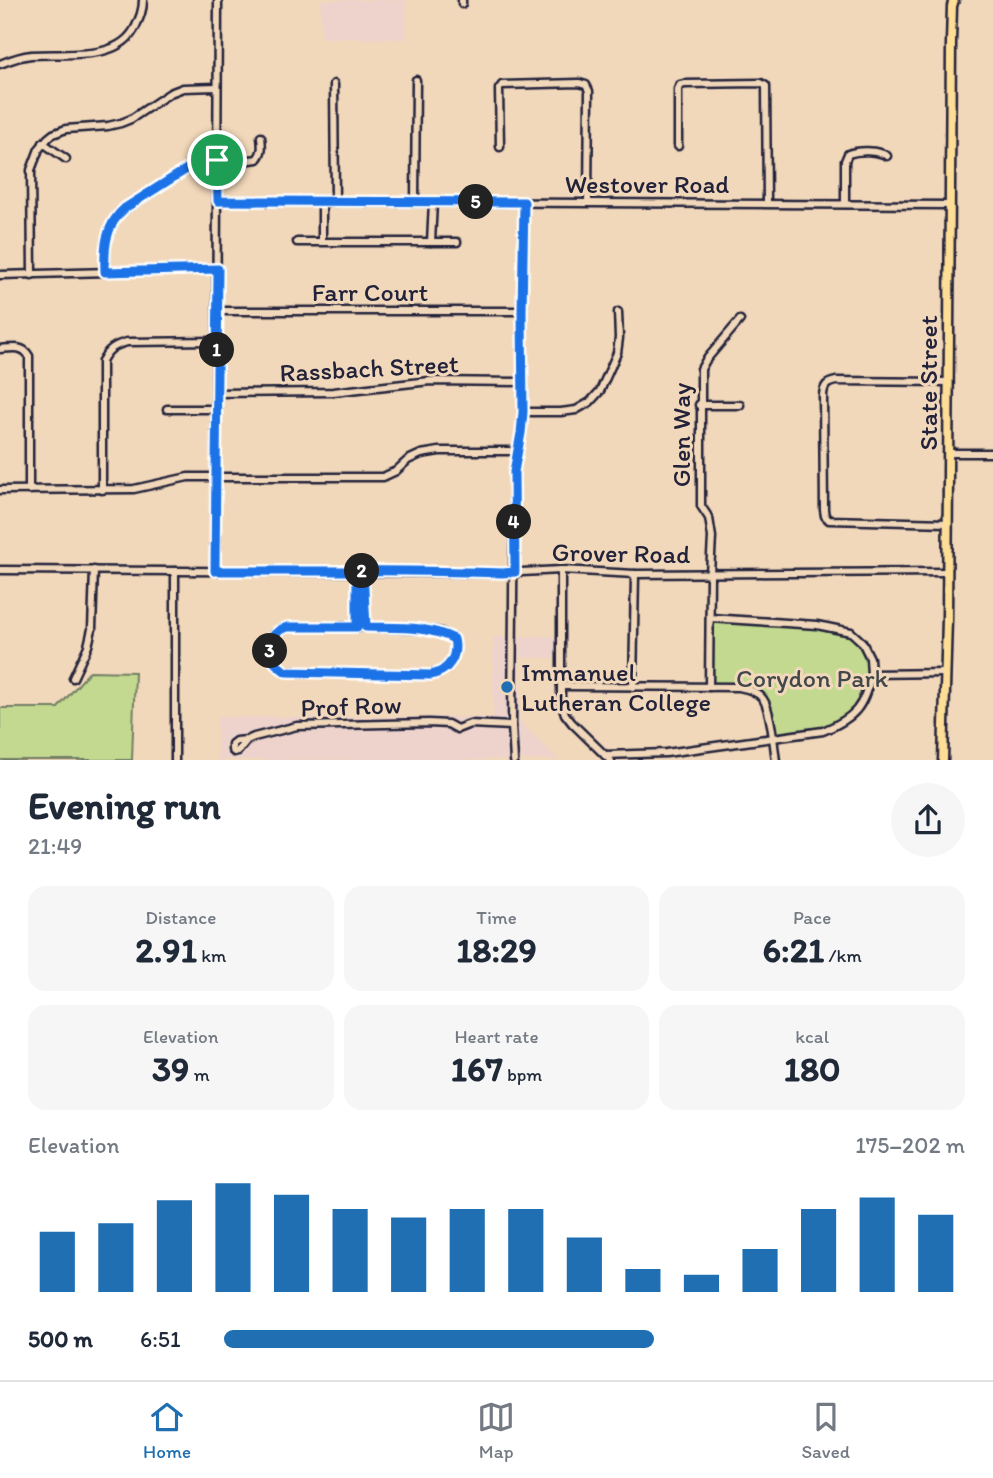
<!DOCTYPE html>
<meta charset="utf-8">
<style>
:root{--surface:#fff;--page:#f6f6f7;--text:#1f2937;--muted:#747a83;--line:#e0e1e3;--accent:#1f6fb2}
body{margin:0;font-family:Itim,sans-serif;background:var(--page);color:var(--text);height:100vh;display:flex;flex-direction:column;font-size:26px;white-space:nowrap}
*{box-sizing:border-box;margin:0}
p{font-size:23px;color:var(--muted)}
.icon{flex:none;width:38px;height:38px;fill:none;stroke:currentColor;stroke-width:2;stroke-linecap:round;stroke-linejoin:round}
.map{position:relative;height:760px;overflow:hidden}
.side{display:flex;flex-direction:column;background:var(--surface);flex:1}
.side>*{flex:none}
.pin{position:absolute;display:grid;place-items:center;width:60px;height:60px;color:#fff;margin:-30px;border:4px solid #fff;border-radius:50%;box-shadow:0 2px 7px #0007}
.km{position:absolute;width:35px;height:35px;margin:-18px;border-radius:50%;background:#222;color:#fff;font-size:19px;line-height:35px;text-align:center}
.round{display:grid;place-items:center;flex:none;width:74px;height:74px;border-radius:37px;background:var(--page)}
.headline{display:flex;align-items:center;justify-content:space-between;height:119px;padding:0 28px}
h1{font-size:38px;font-weight:700;line-height:52px}
.figures{display:grid;grid-template-columns:repeat(3,1fr);gap:10px;height:119px;padding:7px 28px}
.figures div{display:grid;align-content:center;border-radius:18px;background:var(--page);text-align:center}
.figures b{font-size:35px;font-weight:700}
.figures small{font-size:19px;font-weight:400}
.figures p{font-size:19px}
.chart{height:196px;padding:14px 28px}
.chart p{display:flex;justify-content:space-between}
.chart svg{width:100%;height:126px;margin-top:7px;stroke:var(--accent);stroke-width:6}
ul{padding:0 28px;list-style:none;font-size:23px}
li{display:grid;grid-template-columns:112px 84px 1fr;align-items:center;height:52px}
li i{height:18px;border-radius:9px;background:var(--accent)}
.dock{display:flex;justify-content:space-around;align-items:center;height:98px;border-top:2px solid var(--line);background:var(--surface);font-size:19px;color:var(--muted)}
.dock a{display:grid;justify-items:center;gap:4px}
.dock .on{color:var(--accent)}
.map>svg:first-child{display:block}
.built{fill:#edd3cc}
.green{fill:#c2d98f;stroke:#727e65;stroke-width:2}
.lines{fill:none;stroke-linecap:round;stroke-linejoin:round}
.minor-casing{stroke:#22223b;stroke-width:11}
.major-casing{stroke:#22223b;stroke-width:13}
.minor{stroke:#f2d8ba;stroke-width:6}
.major{stroke:#fedd96;stroke-width:8}
.route-casing{stroke:#fff;stroke-width:14}
.route{stroke:#1a73e8;stroke-width:9}
.poi-dot{fill:#1f6fb2;stroke:#f2d8ba;stroke-width:2.5}
.labels{text-anchor:middle;stroke-width:6;stroke-linejoin:round;paint-order:stroke}
.street-label{font-size:26px;fill:#22223b;stroke:#f2d8ba}
.poi-label{font-size:26px;fill:#22223b;stroke:#f2d8ba;text-anchor:start}
.park-label{font-size:26px;fill:#42474c;stroke:#f2d8ba}
</style>
<div class="map">
<svg width="993" height="761" viewBox="0 0 993 761">
<rect width="100%" height="100%" fill="#f2d8ba"/>
<filter id="ink" filterUnits="userSpaceOnUse"><feTurbulence type="fractalNoise" baseFrequency=".0143" numOctaves="2"/><feDisplacementMap in="SourceGraphic" scale="14" xChannelSelector="R" yChannelSelector="G"/><feConvolveMatrix kernelMatrix="1 2 1 2 8 2 1 2 1" color-interpolation-filters="sRGB"/></filter>
<g filter="url(#ink)">
<g class="built">
<polygon points="321,0 406,0 406,39 321,38"/>
<polygon points="493,636 557,636 557,658 520,658 520,722 559,760 217,760 217,717 493,717"/>
</g>
<g class="green">
<polygon points="710,618 817,625 851,632 862,642 870,658 871,674 857,710 823,731 773,737 767,708 752,690 709,687"/>
<polygon points="90,671 135,672 132,760 0,760 0,708 58,708"/>
</g>
<g class="lines">
<defs>
<g id="minor">
<polyline points="462,4 462,0"/>
<path d="M0,64C10,60 20,56 31,55C64,52 119,63 136,26C140,17 143,10 143,0"/>
<polyline points="334,84 335,201"/>
<polyline points="43,143 66,159"/>
<polyline points="678,146 678,89 680,85 685,84 761,83 766,86 767,203"/>
<polyline points="500,147 499,89 502,85 579,83 586,85 589,91 588,202"/>
<polyline points="218,201 950,205"/>
<polyline points="415,202 416,80"/>
<path d="M845,204V161L848,154C859,150 877,150 887,156"/>
<polyline points="322,241 322,201"/>
<polyline points="297,242 457,242"/>
<polyline points="431,242 433,202"/>
<path d="M105,272L106,240L111,227L119,213L193,165C215,157 235,163 257,159C263,152 262,146 261,137"/>
<polyline points="0,275 218,269"/>
<polyline points="32,275 31,170 39,149 48,138 53,134 66,129 108,126 121,123 131,119 170,93 183,88 217,87"/>
<polyline points="217,311 522,311"/>
<path d="M0,349C11,348 23,345 29,356V490"/>
<polyline points="217,393 333,392 430,381 522,382"/>
<polyline points="699,405 740,405"/>
<polyline points="167,409 217,409"/>
<polyline points="523,412 561,412 576,410 590,402 600,391 617,353 619,338 618,312"/>
<polyline points="949,453 993,453"/>
<polyline points="0,490 134,489 188,477 383,477 396,471 408,460 421,454 439,451 518,451"/>
<path d="M102,490V361C108,349 115,345 127,342L217,341"/>
<path d="M948,523L829,520L825,516L824,510L823,395C824,385 827,383 836,381L949,382"/>
<polyline points="0,570 502,573 561,570 635,574 947,572"/>
<polyline points="561,570 561,702 565,714 572,723 611,761"/>
<polyline points="175,571 175,761"/>
<polyline points="215,571 218,0"/>
<polyline points="357,571 357,627"/>
<polyline points="363,571 366,627"/>
<polyline points="710,618 817,625 851,632 862,642 870,658 871,674"/>
<path d="M288,627H366L429,630L441,632L454,639C458,656 449,670 431,675L286,672C282,669 275,664 273,660C264,645 273,630 288,627Z"/>
<polyline points="73,678 88,646 92,629 94,570"/>
<path d="M561,686L739,687C748,689 757,691 763,699C771,710 774,747 776,761"/>
<polyline points="633,687 635,574"/>
<polyline points="709,687 710,573 712,537 709,518 701,506 701,369 706,360 740,320"/>
<polyline points="247,740 238,751 234,752 232,750 232,744 236,741 247,740 254,737 297,726 429,723 448,724 457,729 470,724 512,726"/>
<path d="M605,755L666,753L823,731C855,718 864,707 871,674L946,673"/>
<polyline points="514,761 512,726 514,472 521,433 523,412 522,311 524,202"/>
</g>
<polyline id="major" points="943,761 947,619 951,43 952,6 954,0"/>
</defs>
<use href="#minor" class="minor-casing"/>
<use href="#major" class="major-casing"/>
<use href="#minor" class="minor"/>
<use href="#major" class="major"/>
</g>
</g>
<g class="lines" filter="url(#ink)">
<defs>
<path id="route" d="M217,160H205L193,165L125,208C105,225 104,248 105,272L218,269L215,571H363L366,627C395,628 428,625 454,639C458,656 449,671 431,675L286,672C282,669 275,664 273,660C264,645 273,630 288,627H357V571C405,570 453,572 502,573L515,572L514,472L521,433L523,412L522,312L524,202L218,201L217,160"/>
</defs>
<use href="#route" class="route-casing"/>
<use href="#route" class="route"/>
</g>
<circle class="poi-dot" cx="507" cy="687" r="7"/>
<g class="labels">
<g class="street-label">
<text x="647" y="193">Westover Road</text>
<text x="370" y="301">Farr Court</text>
<text transform="translate(369 368) rotate(-3)" y="9">Rassbach Street</text>
<text transform="translate(928 383) rotate(-90)" y="9">State Street</text>
<text transform="translate(681 435) rotate(-90)" y="9">Glen Way</text>
<text transform="translate(621 553) rotate(1)" y="9">Grover Road</text>
<text transform="translate(351 706) rotate(-2)" y="9">Prof Row</text>
</g>
<g class="poi-label">
<text x="521" y="681">Immanuel<tspan x="521" dy="30">Lutheran College</tspan></text>
</g>
<g class="park-label">
<text x="812" y="687">Corydon Park</text>
</g>
</g>
</svg>
<div class="pin" style="left:217px;top:160px;background:#1e9e55"><svg class="icon" aria-label="arrive" viewBox="0 0 24 24"><path d="M6 21V4h12l-3 4 3 4H6"/></svg></div>
<b class="km" style="left:217px;top:350px">1</b>
<b class="km" style="left:362px;top:571px">2</b>
<b class="km" style="left:270px;top:651px">3</b>
<b class="km" style="left:514px;top:522px">4</b>
<b class="km" style="left:476px;top:202px">5</b>
</div>
<section class="side">
<div class="headline"><div><h1>Evening run</h1><p>21:49</p></div><a class="round"><svg class="icon" aria-label="share" viewBox="0 0 24 24"><path d="M12 15V3M7 8l5-5 5 5M5 13v7h14v-7"/></svg></a></div>
<div class="figures">
<div><p>Distance</p><b>2.91<small> km</small></b></div>
<div><p>Time</p><b>18:29</b></div>
<div><p>Pace</p><b>6:21<small> /km</small></b></div>
</div>
<div class="figures">
<div><p>Elevation</p><b>39<small> m</small></b></div>
<div><p>Heart rate</p><b>167<small> bpm</small></b></div>
<div><p>kcal</p><b>180</b></div>
</div>
<div class="chart"><p><span>Elevation</span>175–202 m</p>
<svg viewBox="0 0 160 44" preserveAspectRatio="none"><path d="M5 44V23M15 44V20M25 44V12M35 44V6M45 44V10M55 44V15M65 44V18M75 44V15M85 44V15M95 44V25M105 44V36M115 44V38M125 44V29M135 44V15M145 44V11M155 44V17"/></svg>
</div>
<ul>
<li><b>500 m</b>6:51<i style="width:58%"></i></li>
</ul>
</section>
<nav class="dock">
<a class="on"><svg class="icon" aria-label="home" viewBox="0 0 24 24"><path d="M3 11l9-7 9 7M6 9v11h12V9"/></svg>Home</a>
<a><svg class="icon" aria-label="map" viewBox="0 0 24 24"><path d="M3 6l6-2 6 2 6-2v14l-6 2-6-2-6 2zM9 4v14M15 6v14"/></svg>Map</a>
<a><svg class="icon" aria-label="saved" viewBox="0 0 24 24"><path d="M7 4h10v16l-5-4-5 4z"/></svg>Saved</a>
</nav>
